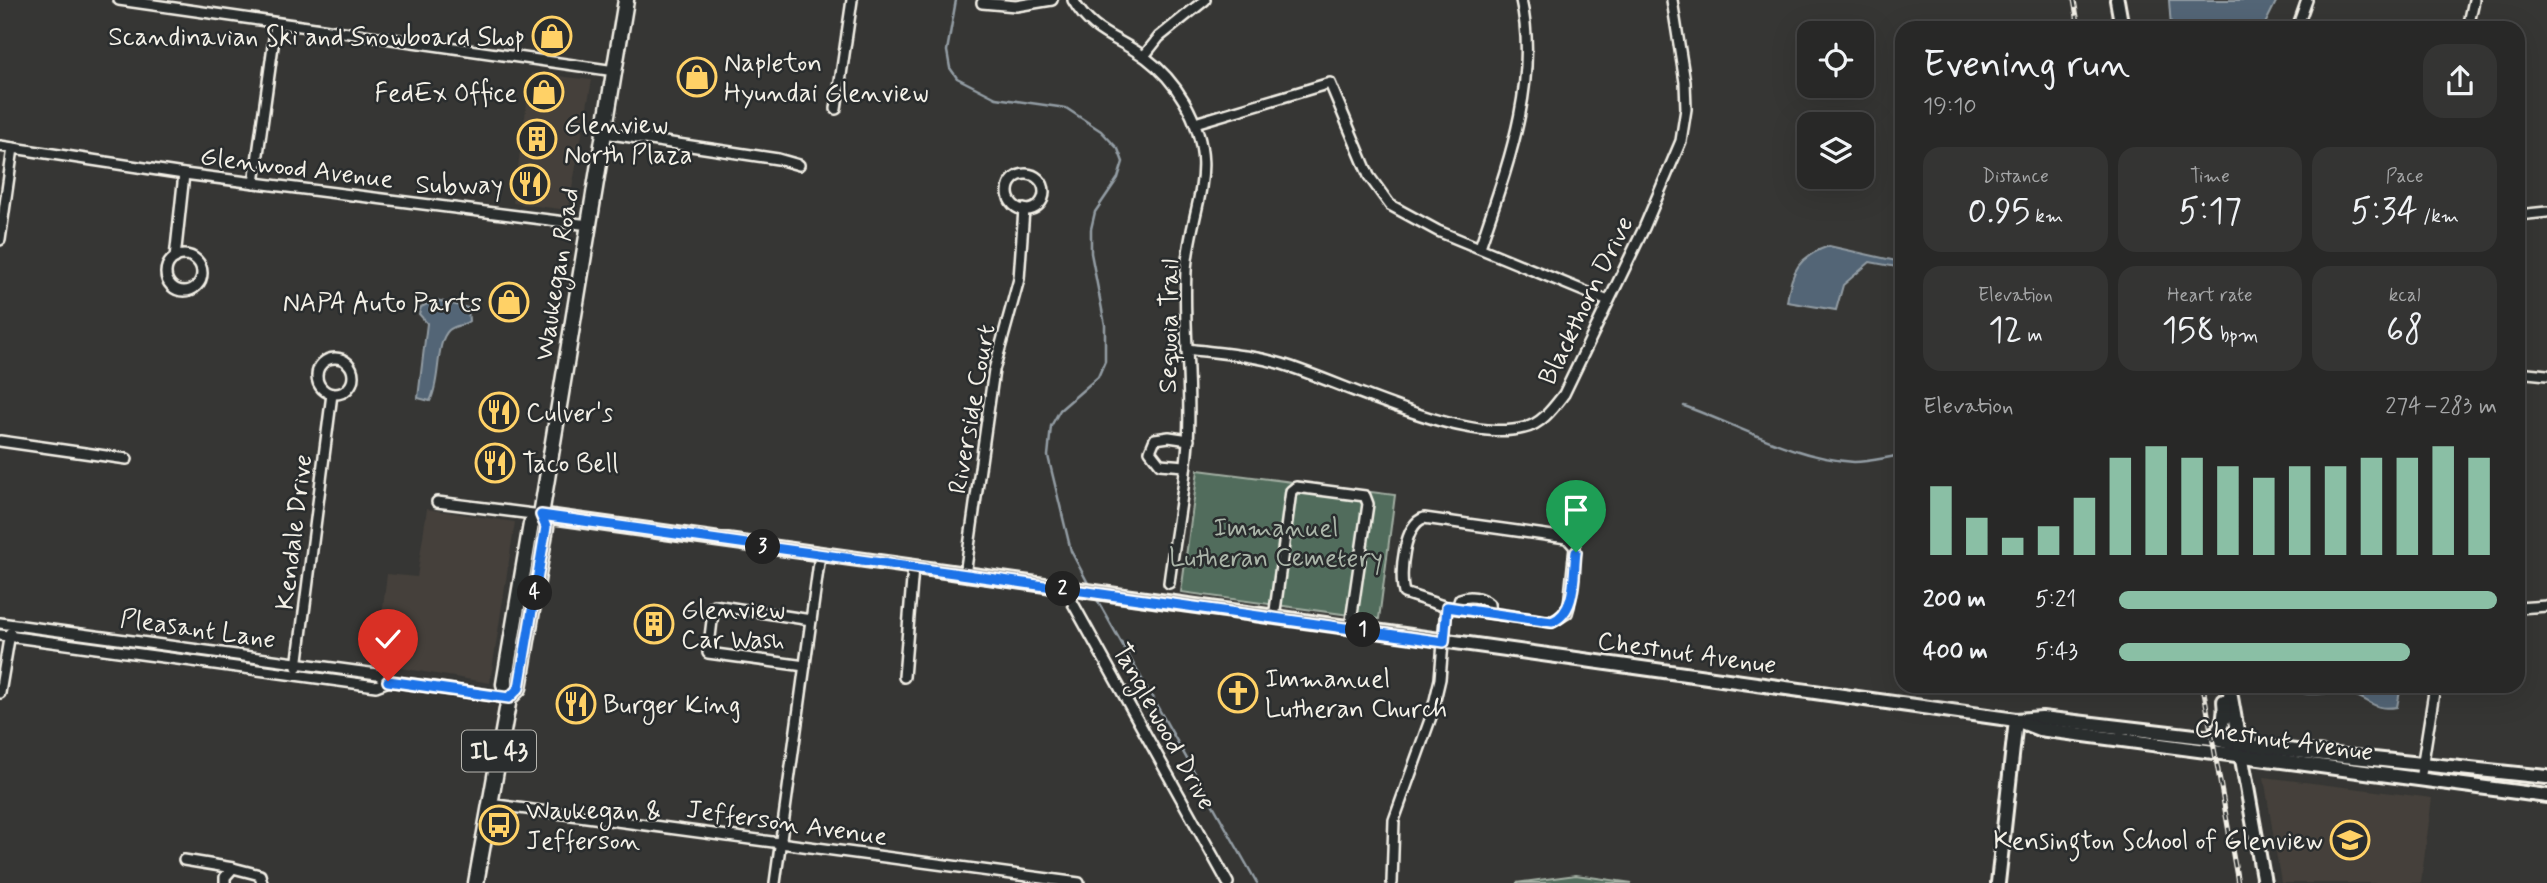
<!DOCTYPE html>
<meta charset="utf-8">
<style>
:root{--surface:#282827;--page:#343433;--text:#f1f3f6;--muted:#a5a6a7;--line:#444;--accent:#8abfa5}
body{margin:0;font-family:Mynerve,sans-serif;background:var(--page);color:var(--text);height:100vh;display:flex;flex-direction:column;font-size:26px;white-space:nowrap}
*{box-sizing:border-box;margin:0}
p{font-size:23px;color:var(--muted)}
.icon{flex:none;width:38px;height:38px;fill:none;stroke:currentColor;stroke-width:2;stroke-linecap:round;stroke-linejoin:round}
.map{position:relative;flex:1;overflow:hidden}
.drawer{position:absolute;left:1895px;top:21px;width:630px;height:672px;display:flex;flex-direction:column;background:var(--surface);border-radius:21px;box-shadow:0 7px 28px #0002,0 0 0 2px var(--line)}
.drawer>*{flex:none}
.buttons{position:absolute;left:1797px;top:21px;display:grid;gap:14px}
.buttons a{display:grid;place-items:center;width:77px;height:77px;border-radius:14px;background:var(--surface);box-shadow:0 7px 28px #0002,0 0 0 2px var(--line);font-size:35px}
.pin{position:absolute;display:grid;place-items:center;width:60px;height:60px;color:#fff;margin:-72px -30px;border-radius:50% 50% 50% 0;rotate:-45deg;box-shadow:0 0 7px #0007}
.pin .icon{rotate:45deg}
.km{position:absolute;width:35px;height:35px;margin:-18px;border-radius:50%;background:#222;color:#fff;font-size:19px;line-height:35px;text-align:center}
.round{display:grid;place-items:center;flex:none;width:74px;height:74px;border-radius:21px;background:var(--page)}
.summary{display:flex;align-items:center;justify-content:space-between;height:119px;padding:0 28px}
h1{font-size:38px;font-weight:600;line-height:52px}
.figures{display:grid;grid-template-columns:repeat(3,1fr);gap:10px;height:119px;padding:7px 28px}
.figures div{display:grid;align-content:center;border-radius:18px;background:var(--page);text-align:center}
.figures b{font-size:35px;font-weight:600}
.figures small{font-size:19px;font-weight:400}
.figures p{font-size:19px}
.chart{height:196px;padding:14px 28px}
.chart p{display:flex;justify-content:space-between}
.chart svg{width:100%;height:126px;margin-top:7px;stroke:var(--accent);stroke-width:6}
ul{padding:0 28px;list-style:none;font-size:23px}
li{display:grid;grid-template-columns:112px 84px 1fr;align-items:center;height:52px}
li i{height:18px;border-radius:9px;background:var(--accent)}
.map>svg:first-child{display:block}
.built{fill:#44403b}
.green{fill:#516c5b;stroke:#a2aea2;stroke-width:2}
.water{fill:#536576;stroke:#939da4;stroke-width:2}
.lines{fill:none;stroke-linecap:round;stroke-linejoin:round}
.stream{stroke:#939da4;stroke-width:2.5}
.street-casing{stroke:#f4f1e8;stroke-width:14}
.secondary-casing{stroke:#f4f1e8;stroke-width:18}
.primary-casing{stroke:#f4f1e8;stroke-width:19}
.street{stroke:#2a2d2e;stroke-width:9}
.secondary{stroke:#2a2d2e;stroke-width:12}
.primary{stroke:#2a2d2e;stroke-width:14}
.rail-casing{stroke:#f4f1e8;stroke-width:5}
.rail{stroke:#2a2d2e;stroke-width:2.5;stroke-dasharray:8;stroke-linecap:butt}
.route-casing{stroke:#fff;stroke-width:14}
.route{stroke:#1a73e8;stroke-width:9}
.labels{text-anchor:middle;stroke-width:5;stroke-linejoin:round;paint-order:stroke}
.shield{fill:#2a2d2e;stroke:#b7b6b0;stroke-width:2}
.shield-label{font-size:24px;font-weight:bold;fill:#f4f1e8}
.poi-label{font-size:26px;fill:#f4f1e8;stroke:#2a2d2e;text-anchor:start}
.street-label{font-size:26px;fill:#f4f1e8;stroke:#2a2d2e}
.park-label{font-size:26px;fill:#abb5a9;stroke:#2a2d2e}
</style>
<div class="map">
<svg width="2547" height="883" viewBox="0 0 2547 883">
<rect width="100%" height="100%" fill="#363634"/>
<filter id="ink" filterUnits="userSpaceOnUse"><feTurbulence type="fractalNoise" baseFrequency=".0143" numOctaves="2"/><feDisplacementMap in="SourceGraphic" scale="14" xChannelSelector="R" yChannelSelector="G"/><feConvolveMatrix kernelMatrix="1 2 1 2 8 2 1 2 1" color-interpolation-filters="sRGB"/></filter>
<g filter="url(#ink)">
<g class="built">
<polygon points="531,73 592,80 568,210 513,203"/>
<polygon points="427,509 515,522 490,683 376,664 387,574 417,577"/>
<polygon points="2264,777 2432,798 2421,883 2281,883"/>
</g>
<g class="green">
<polygon points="1198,470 1395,495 1379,619 1181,592"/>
<polygon points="1576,875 1632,883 1516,883"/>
</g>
<g class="water">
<polygon points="2169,0 2277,0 2263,28 2171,28"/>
<path d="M1829,246L1901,262L1902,268L1870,262L1843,285L1836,310L1787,302C1791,271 1799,256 1829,246Z"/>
<path d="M436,300L468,308L469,321C463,326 455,325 449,330C435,343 441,381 430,401L418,398L427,323L419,314L421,307Z"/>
<path d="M2287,686H2401L2397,707C2373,711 2371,700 2351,694C2328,687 2311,703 2287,686Z"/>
</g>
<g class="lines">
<g class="stream">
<polyline points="956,0 947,51 950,68 957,78 996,98 1066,108 1101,131 1118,149 1123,162 1118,178 1095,212 1091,229 1091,253 1105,325 1105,361 1098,377 1060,410 1051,426 1048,456 1071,551 1090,587"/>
<path d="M1684,406C1740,426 1793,458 1854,462C1869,462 1887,457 1902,455"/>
<polyline points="1095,596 1257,883"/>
</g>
<defs>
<g id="street">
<polyline points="119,0 615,71"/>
<path d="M1073,0C1092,34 1118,37 1146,58C1162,70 1174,84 1184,101C1223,169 1190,205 1186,271C1183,328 1192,385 1188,441C1185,488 1175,536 1169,583"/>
<polyline points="982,3 1016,6 1052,0"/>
<polyline points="2297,28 2307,0"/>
<polyline points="2468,28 2474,0"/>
<polyline points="1144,56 1159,37 1205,0"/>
<polyline points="836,109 852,0"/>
<polyline points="1195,123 1330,83 1369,176 1390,205 1438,231 1608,301"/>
<polyline points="604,133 778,159 799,165"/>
<polyline points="0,146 184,174 589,225"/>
<circle cx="1026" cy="192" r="18"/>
<polyline points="254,183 276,24"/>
<polyline points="2518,215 2547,212"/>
<polyline points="0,240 13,148"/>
<path d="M1480,247C1506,170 1540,83 1521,0"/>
<circle cx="184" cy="273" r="18"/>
<polyline points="175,258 184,174"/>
<path d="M1187,349C1218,353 1252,355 1282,364C1344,383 1462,444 1524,428C1542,424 1553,408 1564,394L1644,228L1681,141L1686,109L1685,82L1672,0"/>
<circle cx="335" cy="376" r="18"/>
<polyline points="2518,372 2547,375"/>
<polyline points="0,441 127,459"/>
<polyline points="1185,466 1160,464 1150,451 1155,439 1169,437 1189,440"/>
<polyline points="437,502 541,515"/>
<polyline points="965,575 994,370 1019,279 1024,209"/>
<polyline points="1065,589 1228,883"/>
<path d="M1457,608L1460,599C1470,595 1481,597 1489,604L1490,613"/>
<polyline points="2518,608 2547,606"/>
<polyline points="1274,618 1291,491 1296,487 1365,496 1368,504 1350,628"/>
<polyline points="0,623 377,674 389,681 509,698"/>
<polyline points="0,635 376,686 389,681"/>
<polyline points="805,666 708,653 714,605 811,620"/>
<polyline points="297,667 332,394"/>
<polyline points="904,677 913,568"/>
<polyline points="0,693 10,633"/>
<polyline points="2420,780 2435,686"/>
<polyline points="489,804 1079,883"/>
<polyline points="184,860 233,868"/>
<polyline points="225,883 225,877 233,868 260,875 262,883"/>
<polyline points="775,883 820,555"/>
<path d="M1392,883L1394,820L1431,717L1440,679L1446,607L1552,622L1567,613L1569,606L1575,547L1567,538L1424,518C1404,524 1399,574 1404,593L1446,607"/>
</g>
<g id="secondary">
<polyline points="2117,0 2122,28"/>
<polyline points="541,515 2016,720 2042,718 2212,738 2238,745 2547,777"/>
<polyline points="2229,686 2264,883"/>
<polyline points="2021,722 2039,729 2547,796"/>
<path d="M2212,738C2223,726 2226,717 2224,701"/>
<polyline points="1998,883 2016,720"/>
</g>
<g id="primary">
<polyline points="509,698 519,688 546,527 541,515 626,0"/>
<polyline points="476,883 509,698 504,684 531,524 541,515"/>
</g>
</defs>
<use href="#street" class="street-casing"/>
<use href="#secondary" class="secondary-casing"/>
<use href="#primary" class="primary-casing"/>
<use href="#street" class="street"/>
<use href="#secondary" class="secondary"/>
<use href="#primary" class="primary"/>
<defs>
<g id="rail">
<polyline points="2074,0 2079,28"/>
<polyline points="2203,686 2238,883"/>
</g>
</defs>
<use href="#rail" class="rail-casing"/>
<use href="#rail" class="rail"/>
</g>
</g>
<g class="lines" filter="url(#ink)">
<defs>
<path id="route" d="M388,681L509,698L519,688L546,527L541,515L1444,642L1447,607L1552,622C1577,612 1573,575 1576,552"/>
</defs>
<use href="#route" class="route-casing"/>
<use href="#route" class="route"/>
</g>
<defs>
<symbol id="shop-ring" viewBox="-11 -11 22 22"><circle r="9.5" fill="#2a2d2e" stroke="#ffd166" stroke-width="1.5"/><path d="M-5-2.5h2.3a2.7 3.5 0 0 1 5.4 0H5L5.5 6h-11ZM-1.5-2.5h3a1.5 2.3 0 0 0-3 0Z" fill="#ffd166"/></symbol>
<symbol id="building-ring" viewBox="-11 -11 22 22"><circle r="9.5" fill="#2a2d2e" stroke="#ffd166" stroke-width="1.5"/><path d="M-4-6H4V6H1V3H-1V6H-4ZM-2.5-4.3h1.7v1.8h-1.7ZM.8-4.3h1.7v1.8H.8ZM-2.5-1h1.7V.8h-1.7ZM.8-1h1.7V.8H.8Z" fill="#ffd166"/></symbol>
<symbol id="restaurant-ring" viewBox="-11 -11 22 22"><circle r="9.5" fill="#2a2d2e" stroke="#ffd166" stroke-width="1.5"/><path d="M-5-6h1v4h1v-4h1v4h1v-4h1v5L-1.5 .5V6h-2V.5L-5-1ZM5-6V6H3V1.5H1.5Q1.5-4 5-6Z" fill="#ffd166"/></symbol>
<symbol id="church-ring" viewBox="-11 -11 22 22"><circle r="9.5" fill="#2a2d2e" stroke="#ffd166" stroke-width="1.5"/><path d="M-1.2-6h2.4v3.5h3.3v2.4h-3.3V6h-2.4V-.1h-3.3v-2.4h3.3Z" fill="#ffd166"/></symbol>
<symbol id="bus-ring" viewBox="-11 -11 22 22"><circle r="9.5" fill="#2a2d2e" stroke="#ffd166" stroke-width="1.5"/><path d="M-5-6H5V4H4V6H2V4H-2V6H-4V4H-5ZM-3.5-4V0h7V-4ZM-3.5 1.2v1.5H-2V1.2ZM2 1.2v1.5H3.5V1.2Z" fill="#ffd166"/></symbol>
<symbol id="school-ring" viewBox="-11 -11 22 22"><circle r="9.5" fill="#2a2d2e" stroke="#ffd166" stroke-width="1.5"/><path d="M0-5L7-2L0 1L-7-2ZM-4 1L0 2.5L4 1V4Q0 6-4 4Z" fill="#ffd166"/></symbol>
</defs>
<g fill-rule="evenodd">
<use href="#shop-ring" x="530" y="14" width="44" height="44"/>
<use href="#shop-ring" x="675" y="55" width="44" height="44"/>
<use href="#shop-ring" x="522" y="70" width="44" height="44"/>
<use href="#building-ring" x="515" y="117" width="44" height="44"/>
<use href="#restaurant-ring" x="508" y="162" width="44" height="44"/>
<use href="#shop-ring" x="487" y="280" width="44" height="44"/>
<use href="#restaurant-ring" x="477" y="390" width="44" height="44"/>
<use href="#restaurant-ring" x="473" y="441" width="44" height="44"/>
<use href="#building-ring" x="632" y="602" width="44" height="44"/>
<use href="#church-ring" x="1216" y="671" width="44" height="44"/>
<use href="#restaurant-ring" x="554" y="682" width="44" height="44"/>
<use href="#bus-ring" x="477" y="803" width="44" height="44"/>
<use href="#school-ring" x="2328" y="818" width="44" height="44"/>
</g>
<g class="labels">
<rect class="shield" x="462" y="730.5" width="74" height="41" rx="5"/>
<g class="shield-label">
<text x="499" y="759">IL 43</text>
</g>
<g class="poi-label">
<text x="525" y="45" text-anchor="end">Scandinavian Ski and Snowboard Shop</text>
<text x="724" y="71">Napleton<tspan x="724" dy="30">Hyundai Glenview</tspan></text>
<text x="517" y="101" text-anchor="end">FedEx Office</text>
<text x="564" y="133">Glenview<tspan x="564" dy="30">North Plaza</tspan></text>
<text x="503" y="193" text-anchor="end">Subway</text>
<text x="482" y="311" text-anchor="end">NAPA Auto Parts</text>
<text x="526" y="421">Culver's</text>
<text x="522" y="472">Taco Bell</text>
<text x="681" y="618">Glenview<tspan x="681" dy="30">Car Wash</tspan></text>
<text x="1265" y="687">Immanuel<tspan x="1265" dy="30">Lutheran Church</tspan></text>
<text x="603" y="713">Burger King</text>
<text x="526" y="819">Waukegan &amp;<tspan x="526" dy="30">Jefferson</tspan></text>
<text x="2323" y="849" text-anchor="end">Kensington School of Glenview</text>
</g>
<g class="street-label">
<text transform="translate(297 167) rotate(7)" y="9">Glenwood Avenue</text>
<text transform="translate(556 274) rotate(-81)" y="9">Waukegan Road</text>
<text transform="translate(1585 300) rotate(-64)" y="9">Blackthorn Drive</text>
<text transform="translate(1168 326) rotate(-89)" y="9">Sequoia Trail</text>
<text transform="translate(971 409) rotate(-80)" y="9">Riverside Court</text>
<text transform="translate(293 532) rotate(-83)" y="9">Kendale Drive</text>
<text transform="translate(198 628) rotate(8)" y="9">Pleasant Lane</text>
<text transform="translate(1687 652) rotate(8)" y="9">Chestnut Avenue</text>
<text transform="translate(1165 726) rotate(61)" y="9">Tanglewood Drive</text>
<text transform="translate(2284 739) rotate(8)" y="9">Chestnut Avenue</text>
<text transform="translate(787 822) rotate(8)" y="9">Jefferson Avenue</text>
</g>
<g class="park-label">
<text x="1276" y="536">Immanuel<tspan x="1276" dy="30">Lutheran Cemetery</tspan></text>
</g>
</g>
</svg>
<div class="buttons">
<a><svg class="icon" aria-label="locate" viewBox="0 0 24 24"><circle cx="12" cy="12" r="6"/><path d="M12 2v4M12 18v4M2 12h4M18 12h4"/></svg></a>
<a><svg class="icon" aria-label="layers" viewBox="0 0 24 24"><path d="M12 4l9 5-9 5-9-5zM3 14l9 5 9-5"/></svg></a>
</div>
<div class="pin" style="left:1576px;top:552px;background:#1e9e55"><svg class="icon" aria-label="arrive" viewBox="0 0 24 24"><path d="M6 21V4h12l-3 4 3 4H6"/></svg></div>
<div class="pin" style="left:388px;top:681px;background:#d93025"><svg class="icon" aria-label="check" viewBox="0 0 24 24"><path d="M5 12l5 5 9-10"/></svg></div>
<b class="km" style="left:1363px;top:630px">1</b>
<b class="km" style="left:1063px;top:589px">2</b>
<b class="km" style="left:763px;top:547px">3</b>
<b class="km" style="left:535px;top:593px">4</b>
<section class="drawer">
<div class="summary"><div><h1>Evening run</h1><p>19:10</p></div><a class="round"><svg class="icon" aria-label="share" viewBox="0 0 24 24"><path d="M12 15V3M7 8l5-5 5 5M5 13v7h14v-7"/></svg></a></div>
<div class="figures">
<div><p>Distance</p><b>0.95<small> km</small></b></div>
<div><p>Time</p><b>5:17</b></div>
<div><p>Pace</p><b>5:34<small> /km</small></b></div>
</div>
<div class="figures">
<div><p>Elevation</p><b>12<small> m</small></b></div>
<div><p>Heart rate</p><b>158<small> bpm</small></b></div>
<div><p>kcal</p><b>68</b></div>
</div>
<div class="chart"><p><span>Elevation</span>274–283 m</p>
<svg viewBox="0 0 160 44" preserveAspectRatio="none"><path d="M5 44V20M15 44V31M25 44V38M35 44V34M45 44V24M55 44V10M65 44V6M75 44V10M85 44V13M95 44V17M105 44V13M115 44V13M125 44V10M135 44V10M145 44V6M155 44V10"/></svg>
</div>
<ul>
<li><b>200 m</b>5:21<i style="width:100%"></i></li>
<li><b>400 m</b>5:43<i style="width:77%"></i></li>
</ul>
</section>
</div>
